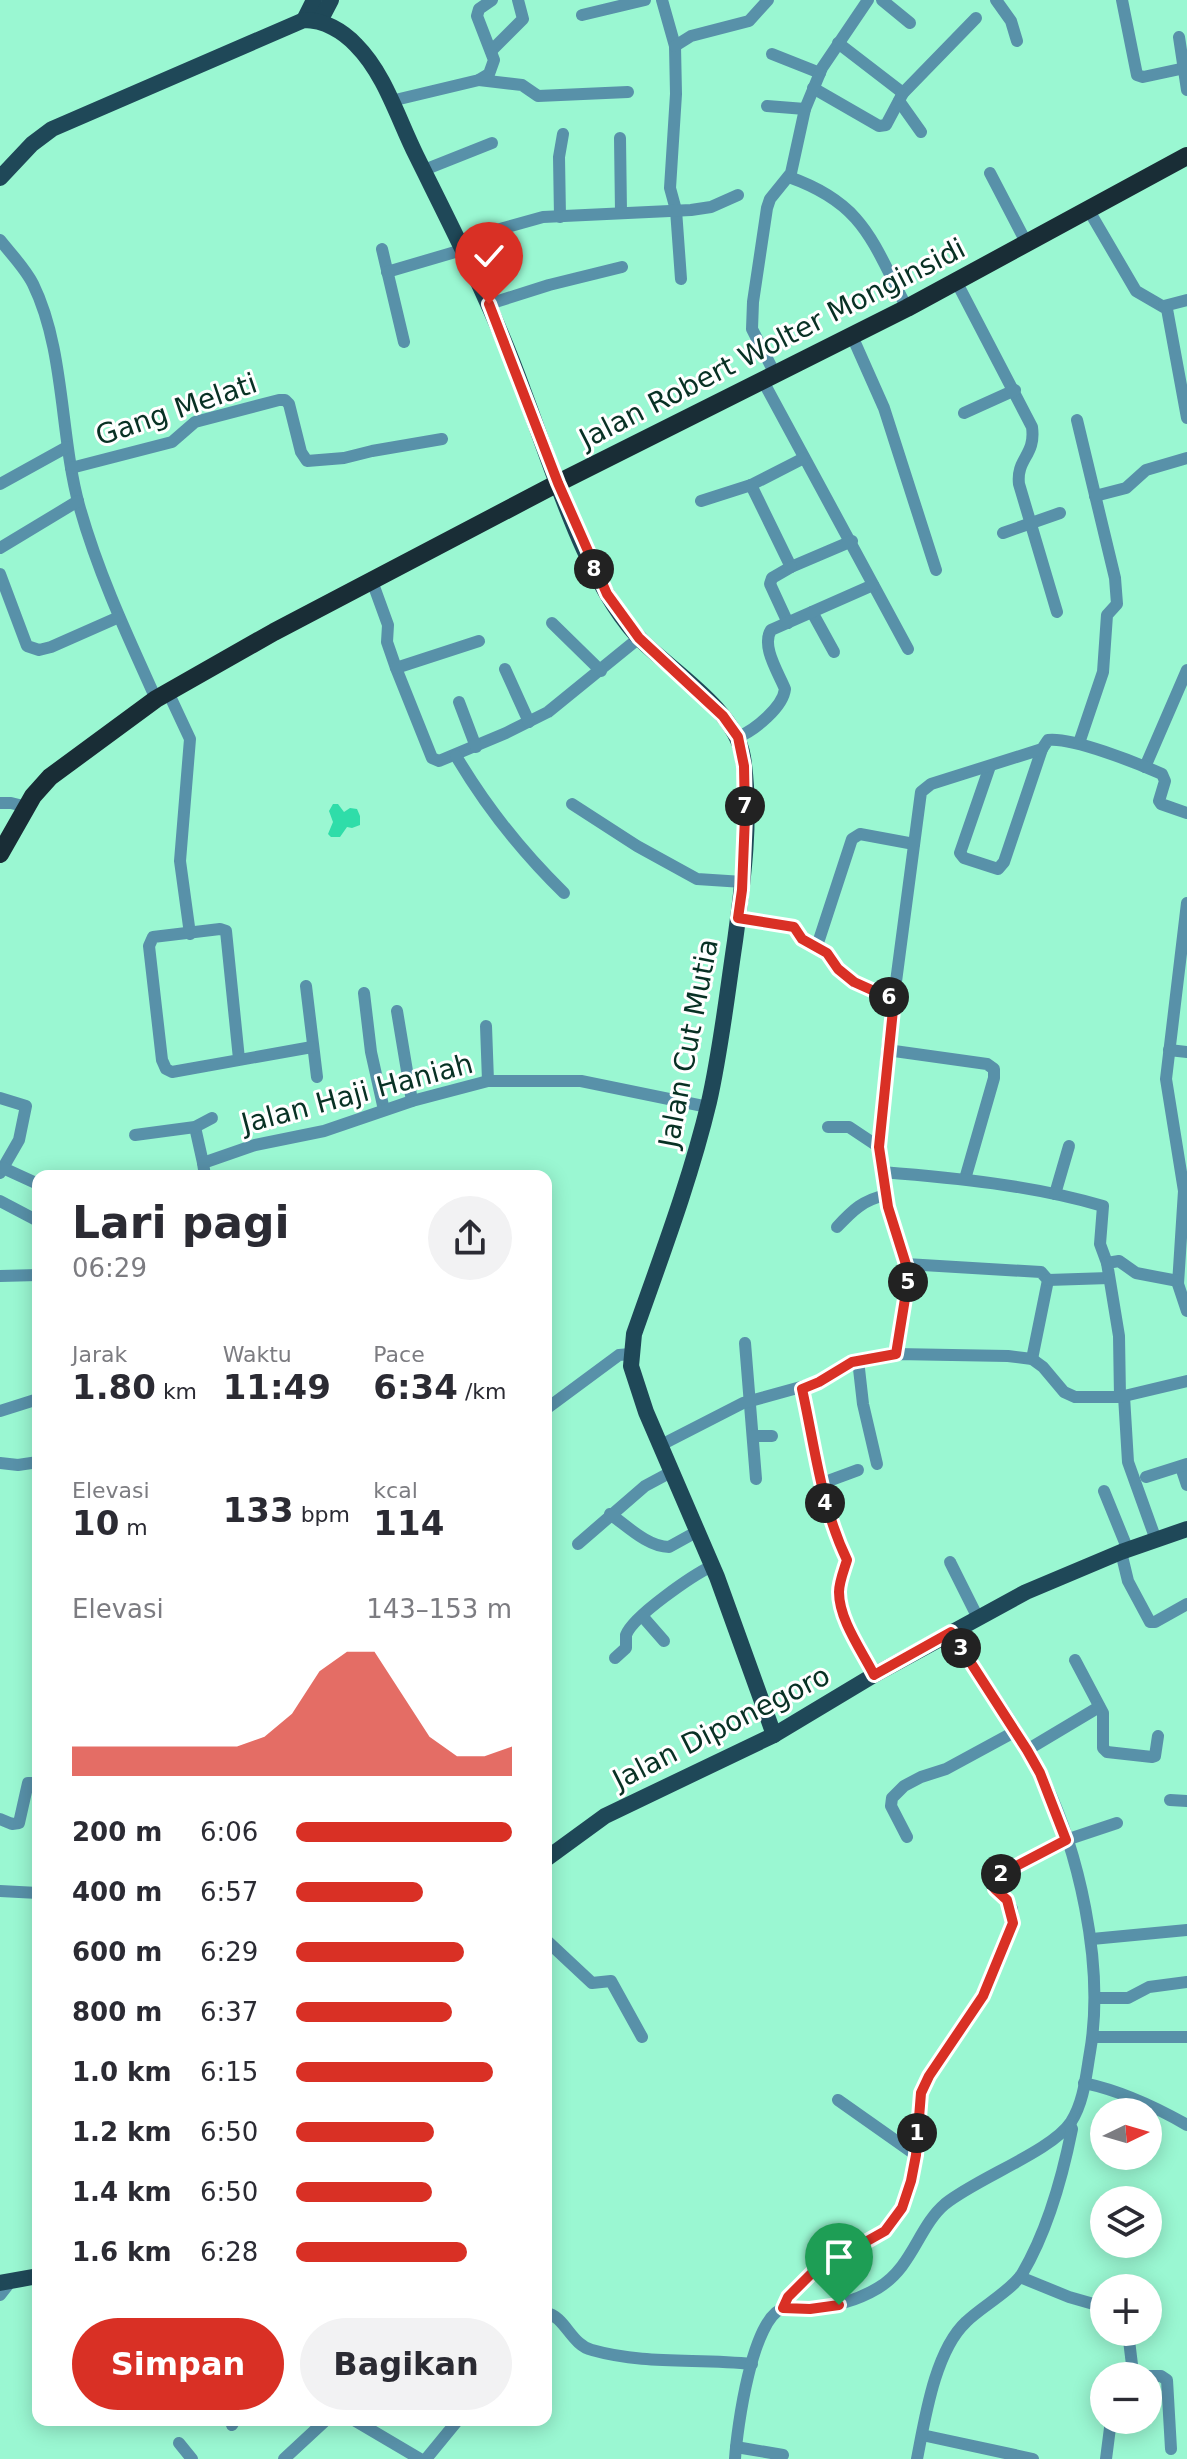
<!DOCTYPE html>
<html lang="id">
<meta charset="utf-8">
<style>
:root{--surface:#fff;--page:#f2f2f3;--text:#2b2b33;--muted:#7c7c81;--accent:#d93025}
body{margin:0;font-family:"DejaVu Sans",sans-serif;background:var(--page);color:var(--text);height:100vh;display:flex;flex-direction:column;font-size:30px;white-space:nowrap}
*{box-sizing:border-box;margin:0}
p{font-size:26px;color:var(--muted)}
.icon{flex:none;width:44px;height:44px;fill:none;stroke:currentColor;stroke-width:2;stroke-linecap:round;stroke-linejoin:round}
.map{position:relative;flex:1;overflow:hidden}
.sheet{position:absolute;left:32px;top:1170px;width:520px;height:1256px;display:flex;flex-direction:column;background:var(--surface);border-radius:16px;box-shadow:0 4px 20px #0003}
.sheet>*{flex:none}
.needle{width:52px;rotate:85deg}
.tools{position:absolute;left:1090px;top:2098px;display:grid;gap:16px}
.tools a{display:grid;place-items:center;width:72px;height:72px;border-radius:50%;background:var(--surface);box-shadow:0 4px 20px #0003;font-size:40px}
.pin{position:absolute;display:grid;place-items:center;width:68px;height:68px;color:#fff;margin:-82px -34px;border-radius:50% 50% 50% 0;rotate:-45deg;box-shadow:0 0 8px #0007}
.pin .icon{rotate:45deg}
.km{position:absolute;width:40px;height:40px;margin:-20px;border-radius:50%;background:#222;color:#fff;font-size:22px;line-height:40px;text-align:center}
.round{display:grid;place-items:center;flex:none;width:84px;height:84px;border-radius:42px;background:var(--page)}
.headline{display:flex;align-items:center;justify-content:space-between;height:136px;padding:0 40px}
h1{font-size:44px;font-weight:800;line-height:60px}
.metrics{display:grid;grid-template-columns:repeat(3,1fr);gap:12px;height:136px;padding:8px 40px}
.metrics div{display:grid;align-content:center}
.metrics b{font-size:34px;font-weight:800}
.metrics small{font-size:22px;font-weight:400}
.metrics p{font-size:22px}
.chart{height:224px;padding:16px 40px}
.chart p{display:flex;justify-content:space-between}
.chart svg{width:100%;height:144px;margin-top:8px;fill:var(--accent);opacity:.7}
.button{display:flex;gap:16px;margin-top:auto;padding:16px 40px}
.button a{flex:1;height:92px;border-radius:48px;background:var(--accent);color:#fff;font-size:32px;font-weight:800;line-height:92px;text-align:center}
.button a+a{background:var(--page);color:var(--text)}
ul{padding:0 40px;list-style:none;font-size:26px}
li{display:grid;grid-template-columns:128px 96px 1fr;align-items:center;height:60px}
li i{height:20px;border-radius:10px;background:var(--accent)}
.map>svg:first-child{display:block}
.water{fill:#2fdda9}
.lines{fill:none;stroke-linecap:round;stroke-linejoin:round}
.minor{stroke:#5891a9;stroke-width:12}
.major{stroke:#1f4858;stroke-width:16}
.highway{stroke:#192d36;stroke-width:18}
.route-casing{stroke:#fff;stroke-width:16}
.route{stroke:#d93025;stroke-width:10}
.labels{text-anchor:middle;stroke-width:6;stroke-linejoin:round;paint-order:stroke}
.street-label{font-size:28px;fill:#083124;stroke:#fff}
</style>
<div class="map">
<svg width="1187" height="2459" viewBox="0 0 1187 2459">
<rect width="100%" height="100%" fill="#9af7d2"/>
<polygon class="water" points="333,804 338,804 344,812 350,808 357,809 360,816 360,825 352,828 347,827 340,837 331,837 328,834 333,822 329,811"/>
<g class="lines">
<g class="minor">
<polyline points="662,0 675,46 676,94 670,188 676,210 681,279"/>
<polyline points="882,0 910,23"/>
<polyline points="996,0 1011,21 1017,41"/>
<polyline points="1122,0 1137,75 1143,77 1185,68"/>
<polyline points="582,15 645,0"/>
<polyline points="1179,37 1187,90"/>
<polyline points="838,43 903,93 976,18"/>
<polyline points="675,46 691,36 749,21 768,0"/>
<polyline points="491,51 523,19 518,0"/>
<polyline points="772,54 820,73"/>
<polyline points="479,80 522,85 538,96 628,92"/>
<polyline points="813,88 879,126 886,125 903,93"/>
<polyline points="391,101 479,80 489,74 494,60 477,16 479,9 492,0"/>
<polyline points="899,101 921,132"/>
<polyline points="767,106 805,109"/>
<polyline points="620,138 621,212"/>
<polyline points="424,170 492,143"/>
<polyline points="990,173 1026,242"/>
<path d="M789,177C865,204 872,242 907,308"/>
<polyline points="1088,209 1136,291 1167,309 1187,418"/>
<polyline points="560,217 559,157 563,134"/>
<path d="M0,240C11,254 25,268 33,284C65,349 60,436 79,505C98,573 127,635 156,699"/>
<polyline points="457,241 543,217 691,210 711,207 738,195"/>
<polyline points="382,249 404,342"/>
<polyline points="387,272 462,250"/>
<path d="M956,281L1032,427C1036,456 1016,458 1019,484L1057,612"/>
<polyline points="489,304 549,285 622,267"/>
<polyline points="1164,306 1187,300"/>
<polyline points="852,336 884,408 936,570"/>
<polyline points="775,374 752,329 753,302 767,208 770,199 791,173 805,109 822,68 868,0"/>
<polyline points="763,381 908,649"/>
<polyline points="964,413 1015,390"/>
<polyline points="1077,420 1115,578 1117,604 1107,615 1103,672 1079,743"/>
<polyline points="71,468 172,442 195,422 279,400 285,400 289,404 301,452 307,461 344,458 372,451 442,439"/>
<polyline points="0,484 67,447"/>
<polyline points="751,485 791,567 852,541"/>
<polyline points="1095,496 1126,488 1146,470 1187,458"/>
<polyline points="701,501 751,485 804,458"/>
<polyline points="1003,533 1060,513"/>
<polyline points="0,548 78,501"/>
<polyline points="0,574 27,646 39,650 51,647 119,617"/>
<polyline points="372,581 388,625 387,642 396,668 432,758 439,761 506,733 548,712 639,638"/>
<polyline points="812,612 834,652"/>
<polyline points="552,623 601,671"/>
<polyline points="788,623 770,584 772,578 791,567"/>
<polyline points="396,668 479,641"/>
<polyline points="505,669 529,722"/>
<polyline points="168,692 190,739 180,861 190,934"/>
<polyline points="459,702 476,747"/>
<path d="M738,737C755,730 783,707 785,689C778,672 761,646 771,630L873,585"/>
<path d="M456,756C485,805 523,853 564,893"/>
<polyline points="990,766 960,853 964,858 998,869 1004,862 1042,749"/>
<polyline points="1145,767 1187,670"/>
<polyline points="0,803 11,803 27,807"/>
<polyline points="572,804 637,846 697,879 743,882"/>
<polyline points="1187,903 1166,1079 1184,1191 1178,1284 1187,1311"/>
<polyline points="738,918 794,927 802,939 827,953 838,969 854,982 894,1000"/>
<polyline points="817,946 852,839 860,834 914,844"/>
<polyline points="306,986 317,1077"/>
<polyline points="364,993 371,1052 384,1110"/>
<polyline points="397,1011 412,1101"/>
<polyline points="486,1026 488,1081"/>
<polyline points="887,1050 987,1064 994,1069 994,1078 965,1179"/>
<polyline points="1169,1050 1187,1052"/>
<polyline points="239,1059 226,931 220,929 153,937 149,946 162,1060 166,1069 172,1072 312,1047"/>
<polyline points="0,1098 26,1106 19,1140 0,1173"/>
<polyline points="195,1127 203,1163"/>
<polyline points="828,1127 849,1127 879,1147"/>
<polyline points="135,1135 195,1127 212,1118"/>
<polyline points="3,1168 38,1184"/>
<path d="M882,1172C956,1178 1031,1185 1103,1206L1100,1244L1107,1263"/>
<polyline points="205,1176 203,1163 255,1145 324,1131 412,1101 488,1081 581,1081 708,1107"/>
<polyline points="1055,1194 1069,1146"/>
<polyline points="0,1201 38,1221"/>
<path d="M837,1227C853,1210 863,1200 886,1195"/>
<polyline points="906,1264 1041,1272 1048,1280 1032,1359"/>
<polyline points="0,1276 38,1275"/>
<polyline points="1048,1280 1109,1278"/>
<polyline points="745,1343 756,1479"/>
<path d="M896,1354L909,1274L888,1207L879,1147L887,1050L921,792L931,784L1042,749L1048,740C1072,737 1137,763 1162,774L1165,781L1159,801L1161,804L1187,813"/>
<polyline points="858,1360 863,1404 877,1464"/>
<path d="M802,1389C815,1447 821,1506 847,1560C844,1570 839,1582 839,1592C839,1620 862,1651 874,1675"/>
<polyline points="1124,1396 1128,1462 1156,1540"/>
<polyline points="1120,1397 1119,1336 1107,1263 1119,1261 1136,1273 1178,1281"/>
<polyline points="546,1409 619,1355 630,1354"/>
<polyline points="0,1411 38,1399"/>
<polyline points="753,1436 772,1436"/>
<polyline points="661,1445 743,1403 819,1382 858,1360 896,1354 1008,1356 1032,1359 1043,1367 1064,1392 1075,1397 1120,1397 1187,1381"/>
<polyline points="0,1463 18,1465 38,1462"/>
<polyline points="1181,1467 1187,1485"/>
<polyline points="1146,1477 1187,1464"/>
<polyline points="820,1484 858,1470"/>
<polyline points="1104,1491 1128,1550"/>
<path d="M610,1514C627,1526 648,1547 669,1547L698,1531"/>
<polyline points="578,1544 645,1486 673,1471"/>
<polyline points="1121,1552 1128,1581 1150,1622 1155,1622 1187,1604"/>
<polyline points="950,1562 978,1618"/>
<polyline points="643,1617 664,1641"/>
<path d="M615,1658L626,1648C626,1645 626,1637 626,1635C633,1616 693,1575 712,1566"/>
<polyline points="1075,1660 1103,1713 1103,1748 1107,1752 1152,1757 1155,1756 1158,1736"/>
<polyline points="1027,1750 1099,1707"/>
<polyline points="1170,1800 1187,1801"/>
<polyline points="0,1819 12,1824 19,1823 28,1783 38,1783"/>
<polyline points="907,1837 891,1806 892,1798 904,1786 921,1777 946,1769 1016,1731"/>
<polyline points="0,1891 38,1893"/>
<polyline points="1092,1939 1187,1930"/>
<polyline points="546,1940 592,1983 611,1981 642,2037"/>
<polyline points="1095,1998 1128,1998 1149,1987 1187,1982"/>
<polyline points="1093,2037 1187,2037"/>
<path d="M1084,2083C1122,2091 1154,2106 1187,2125"/>
<polyline points="838,2100 916,2155"/>
<polyline points="1020,2277 1069,2297 1104,2307"/>
<polyline points="0,2295 11,2281"/>
<polyline points="783,2308 788,2297 814,2271 885,2231 902,2208 911,2181 916,2155 921,2093 929,2076 983,1996 1013,1923 1012,1909 1007,1900 995,1889 999,1875 1066,1840 1117,1823"/>
<path d="M546,2313C565,2316 571,2345 592,2350C645,2365 698,2358 752,2364"/>
<polyline points="1128,2332 1133,2373 1137,2376"/>
<polyline points="1148,2376 1161,2376 1167,2380 1171,2449"/>
<polyline points="354,2420 420,2459"/>
<polyline points="232,2425 235,2420"/>
<polyline points="922,2435 1033,2459"/>
<polyline points="179,2443 192,2459"/>
<polyline points="736,2447 783,2455"/>
<polyline points="284,2459 326,2420"/>
<polyline points="426,2459 458,2420"/>
<path d="M735,2459C737,2429 752,2316 784,2308C791,2306 801,2309 808,2309C831,2308 858,2300 878,2288C913,2267 918,2227 945,2204C977,2178 1052,2151 1071,2122C1084,2102 1086,2075 1090,2052C1105,1965 1079,1848 1039,1770C1014,1722 981,1677 951,1632"/>
<path d="M917,2459C925,2418 935,2351 966,2322C981,2307 1011,2291 1022,2274C1048,2230 1062,2179 1072,2129L1070,2125"/>
<polyline points="1106,2459 1111,2420"/>
</g>
<g class="major">
<polyline points="304,20 314,0"/>
<polyline points="320,21 331,0"/>
<path d="M0,178L32,144L52,129L304,20C324,20 343,31 356,45C385,74 398,119 416,155C454,232 494,309 523,390C551,463 587,588 643,642C675,673 736,711 743,757C752,817 743,882 735,941C727,994 721,1049 709,1102C690,1181 661,1257 634,1334L631,1366L646,1412L717,1577L774,1735"/>
<polyline points="546,1859 605,1816 774,1735 874,1675 1026,1592 1121,1552 1187,1529"/>
<polyline points="0,2283 38,2276"/>
</g>
<polyline class="highway" points="0,854 33,796 50,777 156,699 274,632 558,483 907,308 1187,156"/>
</g>
<g class="lines">
<defs>
<path id="route" d="M489,304L558,483L607,594L639,638L723,716L738,737L744,766L745,816L742,890L738,918L794,927L802,939L827,953L838,969L854,982L894,1000L879,1147L888,1207L909,1274L896,1354L852,1362L819,1382L802,1389C815,1447 821,1506 847,1560C844,1570 839,1582 839,1592C839,1620 862,1651 874,1675L951,1632L1027,1750L1040,1773L1066,1840L999,1875L995,1889L1007,1900L1013,1923L983,1996L929,2076L921,2093L916,2155L911,2181L902,2208L885,2231L814,2271L788,2297L783,2308L810,2309L839,2305"/>
</defs>
<use href="#route" class="route-casing"/>
<use href="#route" class="route"/>
</g>
<g class="labels">
<g class="street-label">
<text transform="translate(772 343) rotate(-27)" y="10">Jalan Robert Wolter Monginsidi</text>
<text transform="translate(176 409) rotate(-19)" y="10">Gang Melati</text>
<text transform="translate(688 1043) rotate(-79)" y="10">Jalan Cut Mutia</text>
<text transform="translate(357 1093) rotate(-15)" y="10">Jalan Haji Haniah</text>
<text transform="translate(721 1727) rotate(-27)" y="10">Jalan Diponegoro</text>
</g>
</g>
</svg>
<div class="tools">
<a><svg class="needle" viewBox="-14 -14 28 28"><path d="M0-13l5 13h-10z" fill="#e53935"/><path d="M0 13l5-13h-10z" fill="#7c7c81"/></svg></a>
<a><svg class="icon" aria-label="layers" viewBox="0 0 24 24"><path d="M12 4l9 5-9 5-9-5zM3 14l9 5 9-5"/></svg></a>
<a>+</a>
<a>−</a>
</div>
<div class="pin" style="left:839px;top:2305px;background:#1e9e55"><svg class="icon" aria-label="arrive" viewBox="0 0 24 24"><path d="M6 21V4h12l-3 4 3 4H6"/></svg></div>
<div class="pin" style="left:489px;top:304px;background:#d93025"><svg class="icon" aria-label="check" viewBox="0 0 24 24"><path d="M5 12l5 5 9-10"/></svg></div>
<b class="km" style="left:917px;top:2133px">1</b>
<b class="km" style="left:1001px;top:1874px">2</b>
<b class="km" style="left:961px;top:1648px">3</b>
<b class="km" style="left:825px;top:1503px">4</b>
<b class="km" style="left:908px;top:1282px">5</b>
<b class="km" style="left:889px;top:997px">6</b>
<b class="km" style="left:745px;top:806px">7</b>
<b class="km" style="left:594px;top:569px">8</b>
<section class="sheet">
<div class="headline"><div><h1>Lari pagi</h1><p>06:29</p></div><a class="round"><svg class="icon" aria-label="share" viewBox="0 0 24 24"><path d="M12 15V3M7 8l5-5 5 5M5 13v7h14v-7"/></svg></a></div>
<div class="metrics">
<div><p>Jarak</p><b>1.80<small> km</small></b></div>
<div><p>Waktu</p><b>11:49</b></div>
<div><p>Pace</p><b>6:34<small> /km</small></b></div>
</div>
<div class="metrics">
<div><p>Elevasi</p><b>10<small> m</small></b></div>
<div><b>133<small> bpm</small></b></div>
<div><p>kcal</p><b>114</b></div>
</div>
<div class="chart"><p><span>Elevasi</span>143–153 m</p>
<svg viewBox="0 0 160 44" preserveAspectRatio="none"><path d="M0 44V35L10 35L20 35L30 35L40 35L50 35L60 35L70 32L80 25L90 12L100 6L110 6L120 19L130 32L140 38L150 38L160 35V44z"/></svg>
</div>
<ul>
<li><b>200 m</b>6:06<i style="width:100%"></i></li>
<li><b>400 m</b>6:57<i style="width:59%"></i></li>
<li><b>600 m</b>6:29<i style="width:78%"></i></li>
<li><b>800 m</b>6:37<i style="width:72%"></i></li>
<li><b>1.0 km</b>6:15<i style="width:91%"></i></li>
<li><b>1.2 km</b>6:50<i style="width:64%"></i></li>
<li><b>1.4 km</b>6:50<i style="width:63%"></i></li>
<li><b>1.6 km</b>6:28<i style="width:79%"></i></li>
</ul>
<div class="button"><a>Simpan</a><a>Bagikan</a></div>
</section>
</div>
